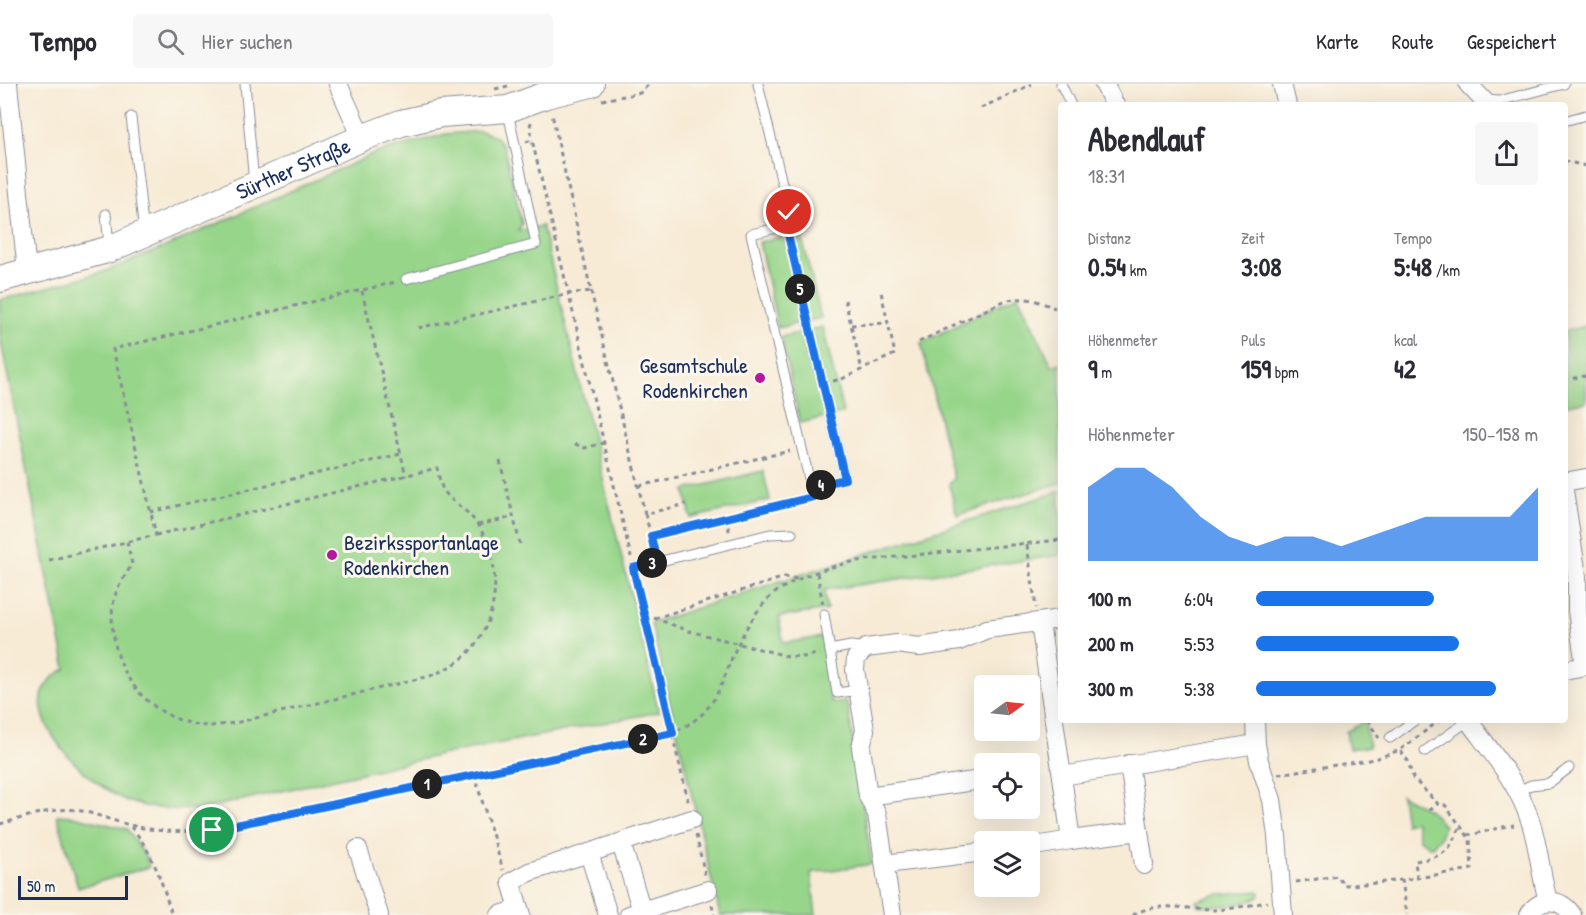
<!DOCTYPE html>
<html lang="de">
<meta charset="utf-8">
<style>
:root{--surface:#fff;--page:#f7f7f7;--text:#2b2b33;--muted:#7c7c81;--line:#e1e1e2;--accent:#1a73e8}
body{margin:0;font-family:"Patrick Hand",sans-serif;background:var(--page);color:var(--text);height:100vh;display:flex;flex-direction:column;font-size:22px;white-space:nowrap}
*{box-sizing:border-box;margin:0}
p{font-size:20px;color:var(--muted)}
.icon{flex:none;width:33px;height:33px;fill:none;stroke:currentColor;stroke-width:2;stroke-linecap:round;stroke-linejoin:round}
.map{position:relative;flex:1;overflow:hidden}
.panel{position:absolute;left:1058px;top:18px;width:510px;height:621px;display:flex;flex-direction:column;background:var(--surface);border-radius:6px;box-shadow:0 6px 24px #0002}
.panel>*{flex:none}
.needle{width:39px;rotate:75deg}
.buttons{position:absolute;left:974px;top:591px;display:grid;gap:12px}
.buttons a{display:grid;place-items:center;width:66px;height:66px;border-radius:6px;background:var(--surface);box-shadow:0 6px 24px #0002;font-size:30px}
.scale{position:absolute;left:18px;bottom:15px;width:110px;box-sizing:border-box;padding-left:6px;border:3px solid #1b2f5e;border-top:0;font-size:16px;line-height:21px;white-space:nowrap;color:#1b2f5e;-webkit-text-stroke:4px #fbf7ec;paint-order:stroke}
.pin{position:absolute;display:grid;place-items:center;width:51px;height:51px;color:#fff;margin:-26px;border:3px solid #fff;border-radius:50%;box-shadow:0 2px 6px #0007}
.km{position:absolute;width:30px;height:30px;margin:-15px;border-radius:50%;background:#222;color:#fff;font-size:16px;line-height:30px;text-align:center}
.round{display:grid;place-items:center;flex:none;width:63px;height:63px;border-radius:6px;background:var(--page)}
.overview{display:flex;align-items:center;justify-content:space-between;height:102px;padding:0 30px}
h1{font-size:33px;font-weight:700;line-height:45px}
.figures{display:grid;grid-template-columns:repeat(3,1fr);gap:9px;height:102px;padding:6px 30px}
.figures div{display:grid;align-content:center}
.figures b{font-size:26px;font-weight:700}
.figures small{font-size:16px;font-weight:400}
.figures p{font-size:16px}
.chart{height:168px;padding:12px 30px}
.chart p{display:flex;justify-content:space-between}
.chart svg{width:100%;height:108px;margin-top:6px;fill:var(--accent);opacity:.7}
ul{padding:0 30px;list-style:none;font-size:20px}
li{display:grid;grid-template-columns:96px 72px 1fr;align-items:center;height:45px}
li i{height:15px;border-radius:8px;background:var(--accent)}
header{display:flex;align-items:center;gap:36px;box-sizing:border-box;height:84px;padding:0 30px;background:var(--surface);border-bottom:2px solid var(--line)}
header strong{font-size:28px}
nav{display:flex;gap:33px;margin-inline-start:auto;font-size:21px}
.search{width:420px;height:54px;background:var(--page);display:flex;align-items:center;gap:15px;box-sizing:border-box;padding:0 21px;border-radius:6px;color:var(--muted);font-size:22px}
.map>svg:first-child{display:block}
.green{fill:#97d58a;stroke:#598274;stroke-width:1.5}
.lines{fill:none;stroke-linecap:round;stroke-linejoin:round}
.lane-casing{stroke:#898d9a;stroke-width:11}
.street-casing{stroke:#898d9a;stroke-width:20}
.secondary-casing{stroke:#898d9a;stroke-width:28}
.path{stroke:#898d9a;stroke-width:3;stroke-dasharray:4.5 4.5;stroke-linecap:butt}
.lane{stroke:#fff;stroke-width:9}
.street{stroke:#fff;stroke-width:18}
.secondary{stroke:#fff;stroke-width:26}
.route-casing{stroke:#fff;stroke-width:12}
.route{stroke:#1a73e8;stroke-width:8}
.poi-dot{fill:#b5179e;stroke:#fbf7ec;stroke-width:2}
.labels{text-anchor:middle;stroke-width:6;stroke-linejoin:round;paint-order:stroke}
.street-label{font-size:22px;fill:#1b2f5e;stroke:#fbf7ec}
.poi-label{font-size:22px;fill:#1b2f5e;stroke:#fbf7ec;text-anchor:end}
</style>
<header>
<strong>Tempo</strong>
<div class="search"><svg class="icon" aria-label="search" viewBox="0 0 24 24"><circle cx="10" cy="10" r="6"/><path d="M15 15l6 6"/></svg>Hier suchen</div>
<nav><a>Karte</a><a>Route</a><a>Gespeichert</a></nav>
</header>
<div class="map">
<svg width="1586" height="831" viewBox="0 0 1586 831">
<rect width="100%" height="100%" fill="#fbf7ec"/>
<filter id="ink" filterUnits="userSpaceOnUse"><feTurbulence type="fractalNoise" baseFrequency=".0167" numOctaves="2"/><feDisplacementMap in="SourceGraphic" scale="12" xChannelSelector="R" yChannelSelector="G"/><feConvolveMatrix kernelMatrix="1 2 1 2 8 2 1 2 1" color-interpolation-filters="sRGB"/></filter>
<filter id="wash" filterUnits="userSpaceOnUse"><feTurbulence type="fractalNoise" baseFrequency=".008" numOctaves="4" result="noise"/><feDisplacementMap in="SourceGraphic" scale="24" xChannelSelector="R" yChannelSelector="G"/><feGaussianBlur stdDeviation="1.35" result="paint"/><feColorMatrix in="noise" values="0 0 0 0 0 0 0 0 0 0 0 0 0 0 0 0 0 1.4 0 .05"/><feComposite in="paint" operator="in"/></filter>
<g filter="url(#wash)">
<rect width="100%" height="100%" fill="#f7ebd6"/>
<g class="green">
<path d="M481,47L496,53L504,63L522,140L518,147L542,142L659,628L450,669L202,725C177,726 149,726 125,716C84,698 0,617 66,585L0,253V216L103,188L165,163L376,69L446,50Z"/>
<polygon points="801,149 821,234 778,244 759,158"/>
<polygon points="1018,211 1052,282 1060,279 1060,399 957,431 949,400 954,395 921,259"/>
<polygon points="1586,242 1586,318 1565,321 1565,247"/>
<polygon points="823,243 843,329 800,339 781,253"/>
<polygon points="763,387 770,416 691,434 685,406"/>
<polygon points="1060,407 1060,471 824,506 827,526 779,533 783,559 822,553 831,617 833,619 846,617 847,618 872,780 811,789 816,831 720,831 651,539"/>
<polygon points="1365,637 1369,663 1349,665 1346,648"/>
<polygon points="1401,711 1431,727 1444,742 1440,753 1431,763 1419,755 1415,737 1405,740"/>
<polygon points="57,731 73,732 127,745 146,773 149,783 78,804"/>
<path d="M1258,807L1260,809L1259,813C1244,822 1215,823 1198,822L1196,817L1219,810Z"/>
</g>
</g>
<g filter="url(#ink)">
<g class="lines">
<defs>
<g id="lane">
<polyline points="245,0 254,99"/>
<polyline points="758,0 789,128 790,137 786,142 845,395 811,403 751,150 786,142"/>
<polyline points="1061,0 1071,21"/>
<polyline points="1486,16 1499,17 1564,0"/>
<polyline points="131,33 144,149"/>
<polyline points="1564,37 1586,31"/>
<polyline points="106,130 108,151 112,162"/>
<polyline points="406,195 536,160 508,28"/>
<polyline points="633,484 770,450 792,449"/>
<polyline points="824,530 837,609 859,606"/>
<polyline points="830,566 851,562 866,564"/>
<polyline points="1390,654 1415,636"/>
<polyline points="1425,667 1468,637"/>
<polyline points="1518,707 1531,701 1549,699 1569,684"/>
</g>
<g id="street">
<polyline points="8,0 27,188"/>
<polyline points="338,0 362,54"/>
<polyline points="1104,0 1115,21"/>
<polyline points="1282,0 1287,21"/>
<polyline points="1468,0 1488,21"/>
<polyline points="1564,398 1586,394"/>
<polyline points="1564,406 1577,492 1577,527 1585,582"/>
<polyline points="1564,586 1586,582"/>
<polyline points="1255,636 1256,660 1259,677 1272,716 1277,752 1283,831"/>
<path d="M1468,636C1492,669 1519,700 1531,739C1539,765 1541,792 1548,817"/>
<polyline points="1129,680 1144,781"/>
<polyline points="1062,692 1256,660"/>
<polyline points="868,712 974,697"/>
<polyline points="1071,756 1139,747"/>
<polyline points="621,759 642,827"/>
<polyline points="1029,763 1071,756 1040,538"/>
<polyline points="358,765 379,831"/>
<polyline points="589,769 692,735"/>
<polyline points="885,780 984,768"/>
<polyline points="500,831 519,825"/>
<polyline points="521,831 511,798 529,788 589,769 608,831"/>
<polyline points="629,831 708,806"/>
<polyline points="892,831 877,730 868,712 861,663 865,646 855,586 856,574 866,564 897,560 919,563 959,557 987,545 1060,535"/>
<path d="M1529,831C1539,813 1561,813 1572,831"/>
</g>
<g id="secondary">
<path id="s1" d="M0,195L107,166L362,54L401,39L441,30L508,25L546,11L591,0"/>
</g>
</defs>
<use href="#lane" class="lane-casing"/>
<use href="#street" class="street-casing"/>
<use href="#secondary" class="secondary-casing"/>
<g class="path">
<polyline points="495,5 512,1"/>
<polyline points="602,16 640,9 649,0"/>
<polyline points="981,24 1032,0"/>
<polyline points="531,38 530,43 532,56"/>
<polyline points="526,58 532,56 631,473"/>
<polyline points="1564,77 1586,82"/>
<polyline points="362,207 406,392"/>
<polyline points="591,207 645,430 686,420"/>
<polyline points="845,216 862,286"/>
<polyline points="851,241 888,239"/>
<polyline points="418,244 568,210 591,207 552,30"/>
<path d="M919,258L1004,217C1026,212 1035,216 1055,224"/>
<polyline points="1564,296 1586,292"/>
<polyline points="833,297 842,295 895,270 881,208"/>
<polyline points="575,360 585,364 604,359"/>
<polyline points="500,377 520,460"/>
<polyline points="639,402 790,367"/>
<polyline points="150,428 401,370"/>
<polyline points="645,430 655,466"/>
<polyline points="726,434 730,450"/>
<polyline points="478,441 513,433"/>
<polyline points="651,452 810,414"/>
<path d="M127,458L132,480C128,488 122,496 118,504C111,520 111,537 114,554C121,601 158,638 207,642C216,642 226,640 235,639L430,592C440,588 450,583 459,577C499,546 505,484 479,443C469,426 453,420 444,407C440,401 439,391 437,384L156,451"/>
<polyline points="1027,461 1036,524"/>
<polyline points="49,476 156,451 113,265 396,198"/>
<polyline points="817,489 823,520"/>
<polyline points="635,494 689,721"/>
<polyline points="654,534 689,547 787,572 804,573 820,569"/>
<polyline points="646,537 785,493 797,495"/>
<polyline points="1367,636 1379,654"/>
<polyline points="474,690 503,786"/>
<polyline points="1278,690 1375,675 1400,666 1440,636"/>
<polyline points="1429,726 1438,720"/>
<path d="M0,740C24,734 51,723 77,726C94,729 112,737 130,741C157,748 184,749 212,746L673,649C682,644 692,639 700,632C722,612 726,584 738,560C746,544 756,527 769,514C789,495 830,482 857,477L1060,456"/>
<path d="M131,743C153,768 162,799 172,831"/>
<polyline points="696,751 705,791"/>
<path d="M1467,751C1484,749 1498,743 1514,741"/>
<path d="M1417,794L1415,777C1425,776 1440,773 1448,765C1453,759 1456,750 1461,743"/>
<polyline points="1402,795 1407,831"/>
<path d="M1296,798L1338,792L1343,801C1386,800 1429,792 1472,785L1470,755L1445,721L1438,720L1413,694L1408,677L1400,666"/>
<polyline points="712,821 714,831"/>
<path d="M1133,831C1156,817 1186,825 1211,826C1229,826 1249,821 1267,818"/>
</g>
<use href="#lane" class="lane"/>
<use href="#street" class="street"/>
<use href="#secondary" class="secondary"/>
</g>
</g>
<g class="lines" filter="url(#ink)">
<defs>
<polyline id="route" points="212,746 673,649 633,484 657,478 651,452 813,413 811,403 845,395 786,142 790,137 789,128"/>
</defs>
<use href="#route" class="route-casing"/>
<use href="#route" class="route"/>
</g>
<g class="poi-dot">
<circle cx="760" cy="294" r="6"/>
<circle cx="332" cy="471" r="6"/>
</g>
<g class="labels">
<g class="street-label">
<text dy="8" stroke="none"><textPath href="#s1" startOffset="314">Sürther Straße</textPath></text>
</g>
<g class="poi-label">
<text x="748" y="289">Gesamtschule<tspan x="748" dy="25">Rodenkirchen</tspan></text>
<text x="344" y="466" text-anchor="start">Bezirkssportanlage<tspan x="344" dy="25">Rodenkirchen</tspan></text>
</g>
</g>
</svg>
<div class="buttons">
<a><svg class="needle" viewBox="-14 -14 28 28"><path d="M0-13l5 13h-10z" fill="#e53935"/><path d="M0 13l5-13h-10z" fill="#7c7c81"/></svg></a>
<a><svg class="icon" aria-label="locate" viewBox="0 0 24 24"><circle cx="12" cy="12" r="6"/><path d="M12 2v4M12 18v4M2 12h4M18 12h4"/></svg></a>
<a><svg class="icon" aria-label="layers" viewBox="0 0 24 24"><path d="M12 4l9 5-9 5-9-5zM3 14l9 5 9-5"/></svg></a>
</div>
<div class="scale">50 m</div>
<div class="pin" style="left:212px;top:746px;background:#1e9e55"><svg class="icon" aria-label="arrive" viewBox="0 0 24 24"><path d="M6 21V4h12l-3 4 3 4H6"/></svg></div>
<div class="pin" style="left:789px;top:128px;background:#d93025"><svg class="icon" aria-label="check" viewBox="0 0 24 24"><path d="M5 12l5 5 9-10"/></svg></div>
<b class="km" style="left:427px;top:700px">1</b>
<b class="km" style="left:643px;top:655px">2</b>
<b class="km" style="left:652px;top:479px">3</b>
<b class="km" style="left:821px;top:401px">4</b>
<b class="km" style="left:800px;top:205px">5</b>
<section class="panel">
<div class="overview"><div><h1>Abendlauf</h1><p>18:31</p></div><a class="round"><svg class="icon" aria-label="share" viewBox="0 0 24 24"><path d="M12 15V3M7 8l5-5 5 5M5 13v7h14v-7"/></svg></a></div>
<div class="figures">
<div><p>Distanz</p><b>0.54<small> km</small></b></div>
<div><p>Zeit</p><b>3:08</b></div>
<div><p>Tempo</p><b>5:48<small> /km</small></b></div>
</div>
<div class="figures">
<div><p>Höhenmeter</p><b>9<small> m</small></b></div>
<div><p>Puls</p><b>159<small> bpm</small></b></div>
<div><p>kcal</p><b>42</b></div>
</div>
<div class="chart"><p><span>Höhenmeter</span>150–158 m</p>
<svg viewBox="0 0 160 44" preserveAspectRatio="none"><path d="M0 44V14L10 6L20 6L30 14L40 26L50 34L60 38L70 34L80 34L90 38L100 34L110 30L120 26L130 26L140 26L150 26L160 14V44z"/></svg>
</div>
<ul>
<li><b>100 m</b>6:04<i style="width:63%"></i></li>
<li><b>200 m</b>5:53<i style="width:72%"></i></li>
<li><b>300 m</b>5:38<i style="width:85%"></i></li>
</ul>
</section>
</div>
